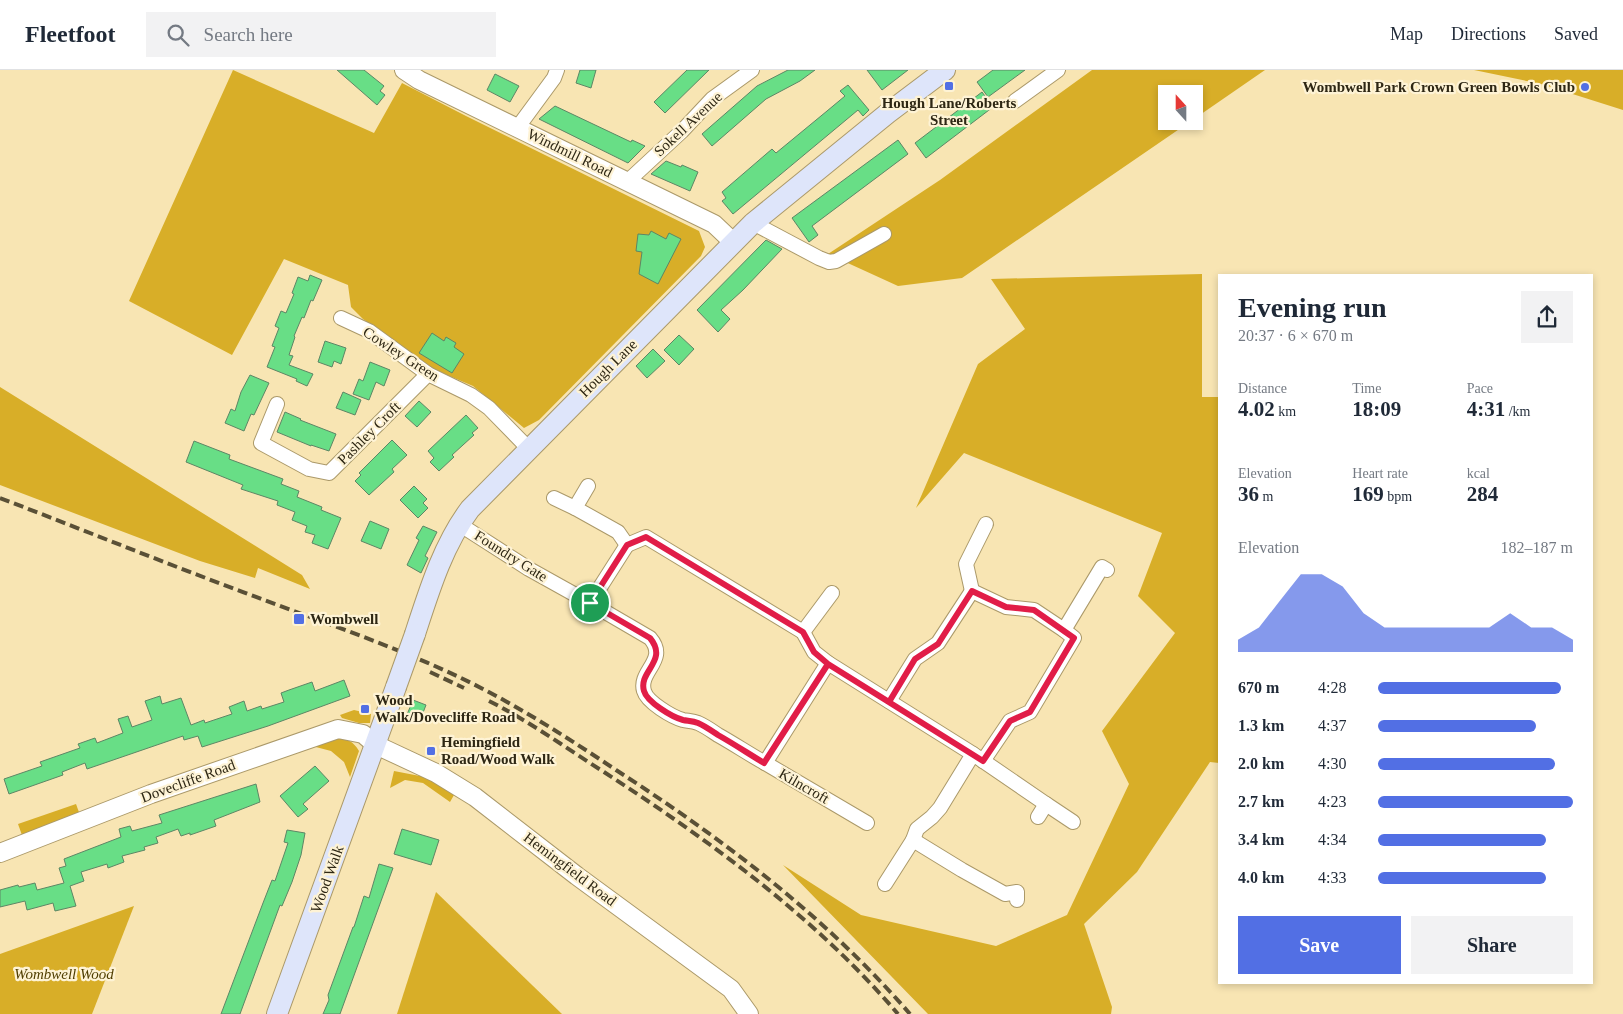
<!DOCTYPE html>
<meta charset="utf-8">
<style>
:root{--surface:#fff;--page:#f2f2f3;--text:#1f2937;--muted:#747a83;--line:#e0e1e3;--accent:#526fe4}
body{margin:0;font-family:Georgia,serif;background:var(--page);color:var(--text);height:100vh;display:flex;flex-direction:column;font-size:19px;white-space:nowrap}
*{box-sizing:border-box;margin:0}
p{font-size:16px;color:var(--muted)}
.icon{flex:none;width:28px;height:28px;fill:none;stroke:currentColor;stroke-width:2;stroke-linecap:round;stroke-linejoin:round}
.map{position:relative;flex:1;overflow:hidden}
.sheet{position:absolute;left:1218px;top:204px;width:375px;height:710px;display:flex;flex-direction:column;background:var(--surface);border-radius:0px;box-shadow:0 2px 8px #0003}
.sheet>*{flex:none}
.needle{width:32px;rotate:339deg}
.controls{position:absolute;left:1158px;top:15px;display:grid;gap:10px}
.controls a{display:grid;place-items:center;width:45px;height:45px;border-radius:0px;background:var(--surface);box-shadow:0 2px 8px #0003;font-size:25px}
.pin{position:absolute;display:grid;place-items:center;width:42px;height:42px;color:#fff;margin:-21px;border:2px solid #fff;border-radius:50%;box-shadow:0 1px 5px #0007}
.round{display:grid;place-items:center;flex:none;width:52px;height:52px;border-radius:0px;background:var(--page)}
.headline{display:flex;align-items:center;justify-content:space-between;height:85px;padding:0 20px}
h1{font-size:28px;font-weight:700;line-height:38px}
.metrics{display:grid;grid-template-columns:repeat(3,1fr);gap:8px;height:85px;padding:5px 20px}
.metrics div{display:grid;align-content:center}
.metrics b{font-size:21px;font-weight:700}
.metrics small{font-size:14px;font-weight:400}
.metrics p{font-size:14px}
.chart{height:140px;padding:10px 20px}
.chart p{display:flex;justify-content:space-between}
.chart svg{width:100%;height:90px;margin-top:5px;fill:var(--accent);opacity:.7}
.cta{display:flex;gap:10px;margin-top:auto;padding:10px 20px}
.cta a{flex:1;height:58px;border-radius:0px;background:var(--accent);color:#fff;font-size:20px;font-weight:700;line-height:58px;text-align:center}
.cta a+a{background:var(--page);color:var(--text)}
ul{padding:0 20px;list-style:none;font-size:16px}
li{display:grid;grid-template-columns:80px 60px 1fr;align-items:center;height:38px}
li i{height:12px;border-radius:6px;background:var(--accent)}
header{display:flex;align-items:center;gap:30px;box-sizing:border-box;height:70px;padding:0 25px;background:var(--surface);border-bottom:1px solid var(--line)}
header strong{font-size:24px}
nav{display:flex;gap:28px;margin-inline-start:auto;font-size:18px}
.search{width:350px;height:45px;background:var(--page);display:flex;align-items:center;gap:12px;box-sizing:border-box;padding:0 18px;border-radius:0px;color:var(--muted);font-size:19px}
.map>svg:first-child{display:block}
.green{fill:#d8ae28}
.building{fill:#68de86;stroke:#5d8665}
.lines{fill:none;stroke-linecap:round;stroke-linejoin:round}
.minor-casing{stroke:#ab9969;stroke-width:16}
.tertiary-casing{stroke:#ab9969;stroke-width:20}
.secondary-casing{stroke:#ab9969;stroke-width:22}
.minor{stroke:#fff;stroke-width:14}
.tertiary{stroke:#fff;stroke-width:18}
.secondary{stroke:#dee5fa;stroke-width:20}
.rail{stroke:#5a5036;stroke-width:4;stroke-dasharray:10 5;stroke-linecap:butt}
.secondary-bridge-casing{stroke:#ab9969;stroke-width:22;stroke-linecap:butt}
.secondary-bridge{stroke:#dee5fa;stroke-width:20}
.route-casing{stroke:#fff;stroke-width:10}
.route{stroke:#e11d48;stroke-width:6}
.poi-dot{fill:#526fe4;stroke:#fef3d5;stroke-width:2}
.labels{text-anchor:middle;stroke-width:4.5;stroke-linejoin:round;paint-order:stroke}
.poi-label{font-size:15px;font-weight:bold;fill:#2e2714;stroke:#fef3d5;text-anchor:start}
.street-label{font-size:15px;fill:#2e2714;stroke:#fef3d5}
.park-label{font-size:15px;font-style:italic;fill:#503e00;stroke:#fef3d5}
</style>
<header>
<strong>Fleetfoot</strong>
<div class="search"><svg class="icon" aria-label="search" viewBox="0 0 24 24"><circle cx="10" cy="10" r="6"/><path d="M15 15l6 6"/></svg>Search here</div>
<nav><a>Map</a><a>Directions</a><a>Saved</a></nav>
</header>
<div class="map">
<svg width="1623" height="944" viewBox="0 0 1623 944">
<rect width="100%" height="100%" fill="#f8e5b3"/>
<g class="green">
<polygon points="233,0 374,63 402,13 466,46 699,161 705,177 701,186 539,350 524,358 473,316 433,299 363,249 351,237 348,215 284,189 232,285 129,231"/>
<polygon points="1092,0 1265,0 1194,49 1194,24 1166,24 1166,51 1191,51 962,208 898,216 828,184 940,110"/>
<polygon points="1474,0 1623,0 1623,40 1541,14"/>
<polygon points="1202,204 1202,327 1219,327 1219,693 1210,692 1137,802 1084,854 1112,937 1111,944 928,944 783,795 861,845 996,876 1067,845 1129,714 1102,661 1175,563 1138,526 1162,463 964,383 916,438 978,294 1025,259 991,209"/>
<polygon points="0,317 302,505 310,519 258,498 255,508 200,491 0,415"/>
<polygon points="354,640 371,644 370,653 359,653 342,648 340,645"/>
<path d="M337,668C348,669 353,671 359,681L350,707L344,692L331,681L312,676Z"/>
<polygon points="394,701 425,707 454,725 450,732 423,713 405,710 390,718"/>
<polygon points="76,734 80,745 23,768 18,754"/>
<polygon points="436,822 562,944 397,944"/>
<polygon points="134,836 92,944 0,944 0,884"/>
</g>
<g class="building">
<polygon points="337,0 364,0 384,16 380,21 385,25 377,35"/>
<polygon points="580,0 596,0 591,18 576,13"/>
<polygon points="687,0 709,0 665,43 654,32"/>
<polygon points="788,0 815,0 800,11 766,29 712,76 702,64 757,16"/>
<polygon points="867,0 908,0 882,20"/>
<polygon points="993,0 1025,0 988,27 977,12"/>
<polygon points="495,4 519,16 510,32 487,20"/>
<polygon points="848,15 869,40 863,46 858,40 733,144 722,131 726,128 722,122 772,79 776,83 827,41 845,26 840,21"/>
<polygon points="982,22 993,37 926,88 915,73"/>
<polygon points="555,36 631,72 632,70 645,76 628,93 539,49"/>
<polygon points="898,70 908,84 812,156 818,165 809,172 792,148"/>
<polygon points="666,91 681,97 682,95 698,102 690,121 651,104"/>
<polygon points="651,161 666,169 669,163 681,169 658,214 639,204 642,182 636,181 638,164 649,165"/>
<polygon points="766,170 782,179 743,220 721,240 730,249 718,262 697,240"/>
<polygon points="310,205 322,210 313,231 311,230 304,248 302,247 294,266 295,267 289,285 293,286 289,295 313,304 307,316 296,311 297,309 267,297 275,277 272,276 279,258 275,256 281,241 286,243 294,224 292,223 298,207 308,211"/>
<polygon points="432,263 444,271 446,267 456,273 454,277 464,284 452,303 419,283"/>
<polygon points="679,265 694,279 679,295 664,280"/>
<polygon points="325,271 346,278 341,294 334,291 332,297 318,292"/>
<polygon points="653,279 665,291 647,308 636,296"/>
<polygon points="370,292 390,300 384,316 376,312 369,330 353,324 359,309 363,311"/>
<polygon points="250,305 269,313 254,345 251,344 244,361 225,353 231,339 235,341 241,322"/>
<polygon points="343,322 361,330 355,345 336,338"/>
<polygon points="419,331 431,342 417,357 405,346"/>
<polygon points="285,342 301,349 300,350 336,364 329,381 311,375 311,376 277,362"/>
<polygon points="466,345 478,358 472,363 474,365 452,385 454,387 439,401 430,392 434,388 428,381"/>
<polygon points="392,370 407,385 392,399 394,402 369,425 355,411 361,405 359,403"/>
<polygon points="194,371 230,385 229,389 283,409 281,414 299,421 297,427 322,437 321,440 341,448 328,479 312,473 315,465 305,462 307,456 292,450 295,442 277,435 278,431 241,419 243,415 186,392"/>
<polygon points="414,416 427,429 423,433 428,438 418,448 400,430"/>
<polygon points="370,451 389,459 381,479 361,471"/>
<polygon points="423,456 437,462 425,486 428,488 421,503 407,495 419,470 416,468"/>
<polygon points="344,610 350,626 268,656 202,677 198,666 184,670 183,666 87,699 85,693 62,702 63,705 9,724 4,709 42,696 40,692 80,678 78,674 95,668 97,673 123,663 118,649 128,646 132,657 152,650 145,631 160,626 162,634 181,628 191,655 204,650 205,653 232,644 229,637 244,631 247,641 261,636 262,639 284,632 281,623 289,620 312,612 315,621"/>
<polygon points="413,630 426,635 419,653 406,647"/>
<polygon points="315,696 329,711 303,734 308,739 298,747 280,726"/>
<polygon points="256,714 260,732 214,750 216,756 190,765 190,763 181,766 178,759 156,767 158,773 144,777 145,780 122,786 124,792 108,798 107,794 81,802 84,811 70,816 76,836 55,841 53,833 27,840 25,831 0,837 0,820 18,815 19,817 35,813 37,820 64,813 59,798 66,796 64,789 121,767 119,759 130,756 132,761 162,753 159,745"/>
<polygon points="402,759 439,770 431,795 394,784"/>
<polygon points="287,760 305,763 301,785 292,812 282,836 280,835 240,944 221,944 263,833 272,810 275,811 288,773 284,772"/>
<polygon points="379,794 393,798 340,944 323,944 329,930 328,925 353,857 354,857 364,826 369,828"/>
</g>
<g class="lines">
<defs>
<g id="minor">
<polyline points="1015,31 1058,0"/>
<polyline points="518,57 554,8 557,0"/>
<polyline points="628,111 682,61 712,29 752,0"/>
<polyline points="753,153 819,188 829,192 836,191 884,164"/>
<polyline points="341,248 369,261 428,304 471,325 489,338 528,378"/>
<polyline points="277,334 261,373 309,399 329,403 428,304"/>
<polyline points="554,428 575,438 618,462 627,475"/>
<polyline points="575,438 588,416"/>
<polyline points="459,454 529,499 590,533 627,475"/>
<polyline points="627,475 646,467 803,562 814,582 828,593 973,684 1046,734 1038,747"/>
<polyline points="972,521 1006,537 1034,540 1064,560 1102,497 1107,500"/>
<polyline points="972,521 966,494 986,454"/>
<path d="M590,533L650,568C669,590 638,601 644,621C647,632 672,647 683,650C688,651 693,651 698,653C705,656 712,661 718,665C734,674 749,684 765,693"/>
<polyline points="803,562 832,523"/>
<polyline points="828,593 765,693 867,753"/>
<polyline points="889,631 915,589 938,573 972,521"/>
<polyline points="983,691 1010,651 1030,642 1074,568 1064,560"/>
<polyline points="1046,734 1073,752"/>
<polyline points="913,770 917,759 932,747 940,738 973,684"/>
<polyline points="885,814 913,770 962,800 1005,824 1017,822 1017,830"/>
</g>
<g id="tertiary">
<polyline points="404,0 419,10 714,154 733,172"/>
<polyline points="0,783 151,724 338,659 363,664 376,675 436,703 475,727 577,806 731,919 749,944"/>
</g>
<g id="secondary">
<path d="M415,564C429,521 443,475 470,439L753,153L888,43L945,0"/>
<polyline points="277,944 396,617"/>
</g>
</defs>
<use href="#minor" class="minor-casing"/>
<use href="#tertiary" class="tertiary-casing"/>
<use href="#secondary" class="secondary-casing"/>
<use href="#minor" class="minor"/>
<use href="#tertiary" class="tertiary"/>
<use href="#secondary" class="secondary"/>
<g class="rail">
<path d="M0,428C81,459 162,492 243,522C311,548 380,571 446,601C506,628 562,664 616,700C723,769 826,847 910,944"/>
<polyline points="430,602 464,618"/>
<path d="M489,631C529,651 566,678 604,702C710,771 815,847 898,944"/>
</g>
<defs>
<polyline id="secondary-bridge" points="396,617 415,564"/>
</defs>
<use href="#secondary-bridge" class="secondary-bridge-casing"/>
<use href="#secondary-bridge" class="secondary-bridge"/>
</g>
<g class="lines">
<defs>
<path id="route" d="M590,533L627,475L646,467L803,562L814,582L828,594L983,691L1010,651L1030,642L1074,568L1034,540L1006,537L972,521L938,574L915,589L889,632L828,594L764,693C749,684 734,674 718,665C712,661 705,656 698,653C693,651 688,651 683,650C672,647 647,632 644,621C638,601 669,591 650,568L590,533"/>
</defs>
<use href="#route" class="route-casing"/>
<use href="#route" class="route"/>
</g>
<g class="poi-dot">
<rect x="944" y="11" width="10" height="10" rx="2.5"/>
<circle cx="1585" cy="17" r="5"/>
<rect x="293" y="543" width="12" height="12" rx="2.5"/>
<rect x="360" y="634" width="10" height="10" rx="2.5"/>
<rect x="426" y="676" width="10" height="10" rx="2.5"/>
</g>
<g class="labels">
<g class="poi-label">
<text x="1575" y="22" text-anchor="end">Wombwell Park Crown Green Bowls Club</text>
<text x="949" y="38" text-anchor="middle">Hough Lane/Roberts<tspan x="949" dy="17">Street</tspan></text>
<text x="310" y="554">Wombwell</text>
<text x="375" y="635">Wood<tspan x="375" dy="17">Walk/Dovecliffe Road</tspan></text>
<text x="441" y="677">Hemingfield<tspan x="441" dy="17">Road/Wood Walk</tspan></text>
</g>
<g class="street-label">
<text transform="translate(688 54) rotate(-43)" y="5">Sokell Avenue</text>
<text transform="translate(570 83) rotate(26)" y="5">Windmill Road</text>
<text transform="translate(401 284) rotate(33)" y="5">Cowley Green</text>
<text transform="translate(608 298) rotate(-45)" y="5">Hough Lane</text>
<text transform="translate(369 363) rotate(-45)" y="5">Pashley Croft</text>
<text transform="translate(511 486) rotate(32)" y="5">Foundry Gate</text>
<text transform="translate(188 711) rotate(-20)" y="5">Dovecliffe Road</text>
<text transform="translate(804 716) rotate(30)" y="5">Kilncroft</text>
<text transform="translate(570 799) rotate(37)" y="5">Hemingfield Road</text>
<text transform="translate(327 809) rotate(-70)" y="5">Wood Walk</text>
</g>
<g class="park-label">
<text x="64" y="909">Wombwell Wood</text>
</g>
</g>
</svg>
<div class="controls">
<a><svg class="needle" viewBox="-14 -14 28 28"><path d="M0-13l5 13h-10z" fill="#e53935"/><path d="M0 13l5-13h-10z" fill="#747a83"/></svg></a>
</div>
<div class="pin" style="left:590px;top:533px;background:#1e9e55"><svg class="icon" aria-label="arrive" viewBox="0 0 24 24"><path d="M6 21V4h12l-3 4 3 4H6"/></svg></div>
<section class="sheet">
<div class="headline"><div><h1>Evening run</h1><p>20:37 · 6 × 670 m</p></div><a class="round"><svg class="icon" aria-label="share" viewBox="0 0 24 24"><path d="M12 15V3M7 8l5-5 5 5M5 13v7h14v-7"/></svg></a></div>
<div class="metrics">
<div><p>Distance</p><b>4.02<small> km</small></b></div>
<div><p>Time</p><b>18:09</b></div>
<div><p>Pace</p><b>4:31<small> /km</small></b></div>
</div>
<div class="metrics">
<div><p>Elevation</p><b>36<small> m</small></b></div>
<div><p>Heart rate</p><b>169<small> bpm</small></b></div>
<div><p>kcal</p><b>284</b></div>
</div>
<div class="chart"><p><span>Elevation</span>182–187 m</p>
<svg viewBox="0 0 160 44" preserveAspectRatio="none"><path d="M0 44V38L10 32L20 19L30 6L40 6L50 12L60 25L70 32L80 32L90 32L100 32L110 32L120 32L130 25L140 32L150 32L160 38V44z"/></svg>
</div>
<ul>
<li><b>670 m</b>4:28<i style="width:94%"></i></li>
<li><b>1.3 km</b>4:37<i style="width:81%"></i></li>
<li><b>2.0 km</b>4:30<i style="width:91%"></i></li>
<li><b>2.7 km</b>4:23<i style="width:100%"></i></li>
<li><b>3.4 km</b>4:34<i style="width:86%"></i></li>
<li><b>4.0 km</b>4:33<i style="width:86%"></i></li>
</ul>
<div class="cta"><a>Save</a><a>Share</a></div>
</section>
</div>
